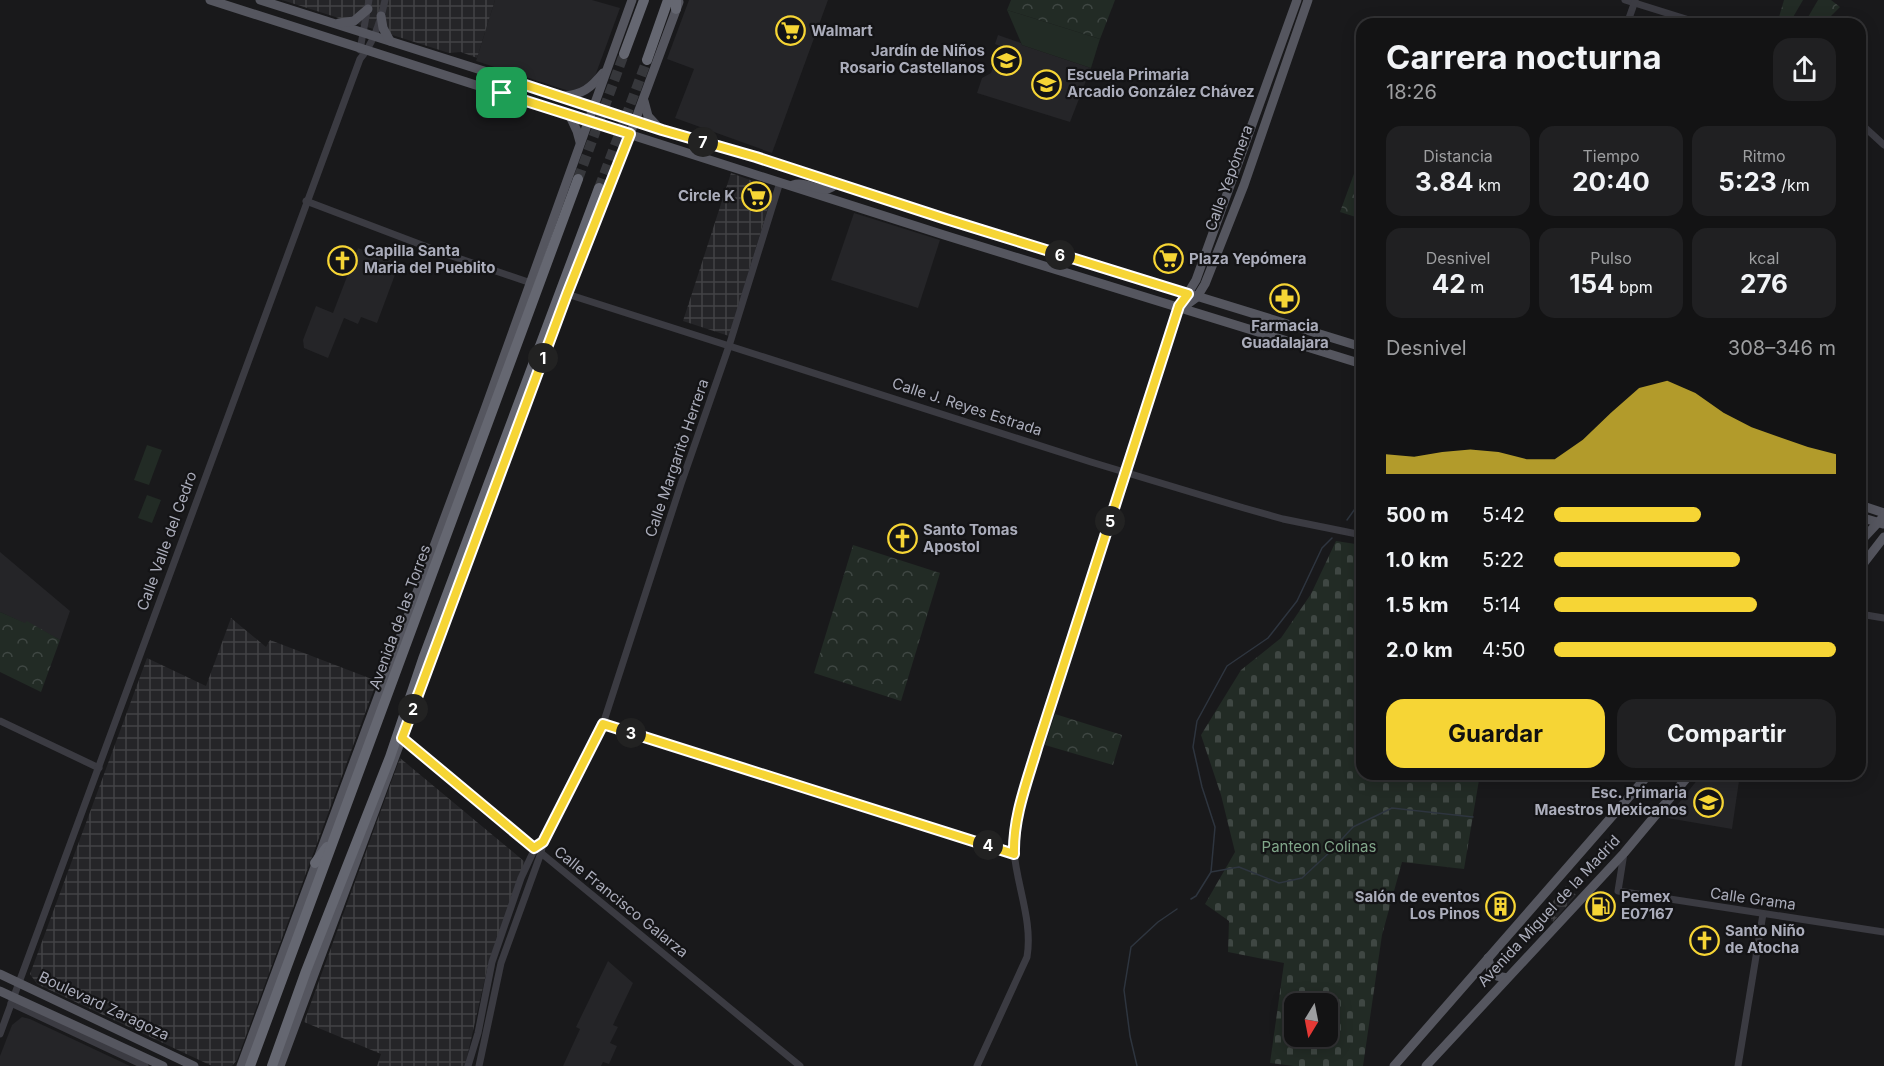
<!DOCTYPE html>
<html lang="es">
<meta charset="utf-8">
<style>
:root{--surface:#131314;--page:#202022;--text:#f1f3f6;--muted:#9d9ea0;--line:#323234;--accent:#f6d535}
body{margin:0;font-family:Inter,sans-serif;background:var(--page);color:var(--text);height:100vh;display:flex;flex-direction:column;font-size:22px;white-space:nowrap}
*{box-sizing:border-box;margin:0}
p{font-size:20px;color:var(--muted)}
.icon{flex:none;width:33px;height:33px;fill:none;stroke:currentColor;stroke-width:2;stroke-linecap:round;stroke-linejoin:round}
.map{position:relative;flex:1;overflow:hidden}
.side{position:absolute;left:1356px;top:18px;width:510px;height:762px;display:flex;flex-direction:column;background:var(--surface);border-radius:18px;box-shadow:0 3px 15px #0003,0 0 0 2px var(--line)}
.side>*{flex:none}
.needle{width:39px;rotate:190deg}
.controls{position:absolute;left:1284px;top:993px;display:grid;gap:12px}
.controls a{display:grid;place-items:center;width:54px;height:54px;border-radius:12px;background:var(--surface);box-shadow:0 3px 15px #0003,0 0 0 2px var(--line);font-size:30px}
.pin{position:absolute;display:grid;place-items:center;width:51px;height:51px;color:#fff;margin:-26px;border-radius:12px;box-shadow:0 3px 9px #0006}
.km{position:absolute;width:30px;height:30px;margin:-15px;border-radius:50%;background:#222;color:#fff;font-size:16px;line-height:30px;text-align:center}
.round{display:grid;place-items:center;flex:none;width:63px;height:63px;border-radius:18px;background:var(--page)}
.headline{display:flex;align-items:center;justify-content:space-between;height:102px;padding:0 30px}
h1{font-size:33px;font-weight:700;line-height:45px}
.figures{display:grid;grid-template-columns:repeat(3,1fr);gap:9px;height:102px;padding:6px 30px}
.figures div{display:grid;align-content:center;border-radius:15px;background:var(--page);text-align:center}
.figures b{font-size:26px;font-weight:700}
.figures small{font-size:16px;font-weight:400}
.figures p{font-size:16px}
.chart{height:168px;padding:12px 30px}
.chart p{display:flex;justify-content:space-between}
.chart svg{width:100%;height:108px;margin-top:6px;fill:var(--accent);opacity:.7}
.action{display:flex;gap:12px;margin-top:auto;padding:12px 30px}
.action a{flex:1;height:69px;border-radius:18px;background:var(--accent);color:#111;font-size:24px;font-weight:700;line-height:69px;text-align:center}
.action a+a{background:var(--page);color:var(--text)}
ul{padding:0 30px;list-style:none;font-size:20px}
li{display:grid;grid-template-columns:96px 72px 1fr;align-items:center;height:45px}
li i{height:15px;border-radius:8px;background:var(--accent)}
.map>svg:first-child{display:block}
.built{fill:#252528}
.industrial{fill:url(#industrial-grid)}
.cemetery{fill:url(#cemetery-stones);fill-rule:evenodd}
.park{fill:url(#park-crowns)}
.pitch{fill:#222b25}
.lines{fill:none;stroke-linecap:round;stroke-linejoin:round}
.stream{stroke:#2e353f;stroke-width:1.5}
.highway-tunnel{stroke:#36373b;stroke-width:10;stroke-dasharray:10 5;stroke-linecap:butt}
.minor{stroke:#3b3b42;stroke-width:7}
.major{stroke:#55565f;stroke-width:9}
.highway{stroke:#656771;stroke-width:10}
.route-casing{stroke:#fff;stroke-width:12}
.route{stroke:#f6d535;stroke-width:8}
.labels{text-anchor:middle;stroke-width:4.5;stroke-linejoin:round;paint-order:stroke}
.poi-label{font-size:15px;font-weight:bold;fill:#abadbb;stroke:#141416;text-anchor:start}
.street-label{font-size:15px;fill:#abadbb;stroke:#141416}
.park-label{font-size:15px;fill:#81a68a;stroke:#141416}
</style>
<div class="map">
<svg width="1884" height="1066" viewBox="0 0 1884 1066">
<defs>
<pattern id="industrial-grid" width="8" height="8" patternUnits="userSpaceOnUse" patternTransform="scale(1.5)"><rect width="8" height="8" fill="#252528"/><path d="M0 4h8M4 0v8" fill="none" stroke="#424245"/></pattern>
<pattern id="cemetery-stones" width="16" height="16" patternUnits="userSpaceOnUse" patternTransform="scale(1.5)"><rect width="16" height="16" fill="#222b25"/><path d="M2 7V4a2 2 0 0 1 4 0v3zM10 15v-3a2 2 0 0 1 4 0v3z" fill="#3f4743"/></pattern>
<pattern id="park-crowns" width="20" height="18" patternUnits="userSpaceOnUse" patternTransform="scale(1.5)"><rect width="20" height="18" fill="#222b25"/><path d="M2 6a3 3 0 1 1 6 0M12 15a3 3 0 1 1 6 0" fill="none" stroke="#3f4743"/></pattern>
</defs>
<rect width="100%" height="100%" fill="#19191b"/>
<g class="built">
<polygon points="495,0 592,0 620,8 594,79 581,89 569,91 476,61"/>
<polygon points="689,0 828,0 772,153 675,118 694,69 667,59"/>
<polygon points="998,35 1021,43 1022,45 1091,68 1070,122 977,93 982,78 991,73 1000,46 995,44"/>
<polygon points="854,213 940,240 918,308 831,280"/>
<polygon points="358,248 399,264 377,323 361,317 358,324 344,318 328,358 304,348 303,340 316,306 333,313"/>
<polygon points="0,552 70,611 60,640 27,622 26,624 0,612"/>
<polygon points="1702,774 1740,774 1732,829 1667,818"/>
<polygon points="608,961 633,983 613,1025 618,1027 610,1043 617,1046 609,1064 603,1062 601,1066 563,1066 580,1029 576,1027"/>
<polygon points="22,1017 30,1019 130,1066 0,1066 0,1056 12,1025"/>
</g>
<g class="industrial">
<polygon points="282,0 495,0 477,58 461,52 449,53"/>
<polygon points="731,173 753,181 747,199 769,205 729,336 683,321"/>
<polygon points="231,618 266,647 270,640 377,681 237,1060 232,1066 212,1066 37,984 30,974 147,658 206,686"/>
<polygon points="400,758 525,862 489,961 465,1066 377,1066 381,1054 304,1022"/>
<polygon points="1566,886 1576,895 1553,922 1543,913"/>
</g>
<path class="cemetery" d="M1336,541L1362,545V774H1480L1464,869L1402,862L1382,935L1363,1066H1294L1270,1063L1284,963L1228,952L1229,921L1205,904L1235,852L1221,795L1201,735L1241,670L1281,638L1311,594ZM1294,1004H1328V1036H1294Z"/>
<g class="park">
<polygon points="1011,0 1115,0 1100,39 1007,10"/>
<polygon points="1784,0 1803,0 1789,24 1777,24"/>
<polygon points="1818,0 1831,0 1840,7 1823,24 1804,24"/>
<polygon points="1362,152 1362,219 1340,212"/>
<polygon points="853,545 940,573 901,701 814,673"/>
<polygon points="0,612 25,623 27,621 60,640 41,692 0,672"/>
<polygon points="1055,714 1122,735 1113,765 1045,745"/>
</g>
<g class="pitch">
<polygon points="1007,10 1100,39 1091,68 1022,45"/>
<polygon points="147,445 162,450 149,485 134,480"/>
<polygon points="147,495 161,500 152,523 138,518"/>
</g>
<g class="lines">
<g class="stream">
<polyline points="1361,371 1362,377"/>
<polyline points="1347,520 1362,499"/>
<polyline points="1211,872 1239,867 1279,883 1302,878 1331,851 1353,827 1392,808 1473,817"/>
<polyline points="1191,899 1196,896 1211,872 1215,827 1202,787 1193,747 1197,721 1227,666 1268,638 1297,601 1322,548 1332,538"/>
<polyline points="1137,1066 1130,1036 1124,990 1131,947 1158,922 1177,909"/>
</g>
<g class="highway-tunnel">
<polyline points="578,179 624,54"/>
<polyline points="599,188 647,60"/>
</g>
<g class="minor">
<polyline points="1625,0 1702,24"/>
<polyline points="1627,24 1635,1"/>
<polyline points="360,50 369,0"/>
<polyline points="1860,123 1884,145"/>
<polyline points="306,201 443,253 531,283"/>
<polyline points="567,294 1091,462 1244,508 1283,519 1362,535"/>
<polyline points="1860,614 1884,618"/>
<polyline points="0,721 99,768"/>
<polyline points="603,724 1014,854"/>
<polyline points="399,736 800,1066"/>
<polyline points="1624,853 1618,891 1884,932"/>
<polyline points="11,1003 145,1066"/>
<path d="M0,1034L360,59C373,44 381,19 385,0"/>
<polyline points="468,1066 478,1033 492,962 521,878 536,846"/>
<polyline points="479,1066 501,963 541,853 543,842 603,724 681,484 729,346 780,182"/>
<path d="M977,1066L1027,957C1033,922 1017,886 1014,852C1011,817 1028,780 1037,748L1179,306"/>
<polyline points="1738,1066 1763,914"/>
</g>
<g class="major">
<polyline points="210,0 944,235 1362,364"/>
<polyline points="260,0 484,71 662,130 756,157 946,219 1362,347"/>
<polyline points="381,16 383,28 390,41"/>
<polyline points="339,23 354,21 368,9"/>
<path d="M563,96C582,95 591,88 603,73"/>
<polyline points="644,101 648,116 658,127"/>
<polyline points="569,114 577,131 580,142"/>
<path d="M793,185C808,180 826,198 836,183"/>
<polyline points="1185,298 1196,280 1297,0"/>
<polyline points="1182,308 1197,297 1205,284 1244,185 1308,0"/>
<polyline points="1860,505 1884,513"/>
<polyline points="1860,517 1883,524"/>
<polyline points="1860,542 1884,516"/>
<polyline points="1860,568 1884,537"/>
<polyline points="1488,958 1491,971 1497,976 1507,978"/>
<polyline points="0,974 194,1066"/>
<polyline points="0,991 163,1066"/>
<polyline points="241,1066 485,409 632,0"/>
<polyline points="280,1066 563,304 635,121 679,2"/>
<polyline points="1394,1066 1649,774"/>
<polyline points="1426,1066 1624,853 1690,774"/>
</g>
<g class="highway">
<polyline points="676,9 676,0"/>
<polyline points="624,54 644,0"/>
<polyline points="647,60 668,0"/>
<polyline points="315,863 327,847"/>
<polyline points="250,1066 578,179"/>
<polyline points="272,1066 306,971 390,757 423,659 599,188"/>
</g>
</g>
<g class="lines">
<defs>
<path id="route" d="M513,81L662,130L756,157L946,219L1188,294L1179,306L1037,748C1027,782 1013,817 1014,854L603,724L543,842L534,848L402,738L567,294L630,134L482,87L505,88Z"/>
</defs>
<use href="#route" class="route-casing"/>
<use href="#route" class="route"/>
</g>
<defs>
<symbol id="supermarket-ring" viewBox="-11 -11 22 22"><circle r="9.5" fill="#141416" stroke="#f6d535" stroke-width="1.5"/><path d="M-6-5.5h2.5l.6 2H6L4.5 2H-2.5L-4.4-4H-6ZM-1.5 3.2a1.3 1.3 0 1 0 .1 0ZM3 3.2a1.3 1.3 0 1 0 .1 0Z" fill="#f6d535"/></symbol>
<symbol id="school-ring" viewBox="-11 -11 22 22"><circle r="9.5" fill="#141416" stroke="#f6d535" stroke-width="1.5"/><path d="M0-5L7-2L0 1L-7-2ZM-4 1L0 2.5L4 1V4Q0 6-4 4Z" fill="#f6d535"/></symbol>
<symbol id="church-ring" viewBox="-11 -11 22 22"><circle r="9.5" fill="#141416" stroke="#f6d535" stroke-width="1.5"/><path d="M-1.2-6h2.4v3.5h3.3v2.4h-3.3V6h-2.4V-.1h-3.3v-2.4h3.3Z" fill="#f6d535"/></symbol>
<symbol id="pharmacy-ring" viewBox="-11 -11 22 22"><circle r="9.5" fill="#141416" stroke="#f6d535" stroke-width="1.5"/><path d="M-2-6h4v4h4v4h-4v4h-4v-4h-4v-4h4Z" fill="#f6d535"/></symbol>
<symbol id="building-ring" viewBox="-11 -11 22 22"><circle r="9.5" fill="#141416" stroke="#f6d535" stroke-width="1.5"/><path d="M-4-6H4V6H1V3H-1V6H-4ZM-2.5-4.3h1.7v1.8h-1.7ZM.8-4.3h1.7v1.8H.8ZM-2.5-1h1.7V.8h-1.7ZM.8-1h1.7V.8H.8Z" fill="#f6d535"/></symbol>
<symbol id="fuel-ring" viewBox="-11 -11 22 22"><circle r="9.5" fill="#141416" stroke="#f6d535" stroke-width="1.5"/><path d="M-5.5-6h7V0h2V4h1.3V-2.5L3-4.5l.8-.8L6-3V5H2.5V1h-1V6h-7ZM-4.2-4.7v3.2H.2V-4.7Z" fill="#f6d535"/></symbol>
</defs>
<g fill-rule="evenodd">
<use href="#supermarket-ring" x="774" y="14" width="33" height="33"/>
<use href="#school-ring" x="990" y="44" width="33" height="33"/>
<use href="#school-ring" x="1030" y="68" width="33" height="33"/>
<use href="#supermarket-ring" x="740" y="180" width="33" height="33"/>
<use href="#supermarket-ring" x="1152" y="242" width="33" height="33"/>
<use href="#church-ring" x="326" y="244" width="33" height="33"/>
<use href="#pharmacy-ring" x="1268" y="282" width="33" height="33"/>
<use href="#church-ring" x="886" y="522" width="33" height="33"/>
<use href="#school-ring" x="1692" y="786" width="33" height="33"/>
<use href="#building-ring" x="1484" y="890" width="33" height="33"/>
<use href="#fuel-ring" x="1584" y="890" width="33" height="33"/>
<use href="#church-ring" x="1688" y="924" width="33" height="33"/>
</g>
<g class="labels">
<g class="poi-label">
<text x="811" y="36">Walmart</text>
<text x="985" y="56" text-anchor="end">Jardín de Niños<tspan x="985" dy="17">Rosario Castellanos</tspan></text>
<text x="1067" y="80">Escuela Primaria<tspan x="1067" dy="17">Arcadio González Chávez</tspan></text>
<text x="735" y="201" text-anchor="end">Circle K</text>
<text x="364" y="256">Capilla Santa<tspan x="364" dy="17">Maria del Pueblito</tspan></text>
<text x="1189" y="264">Plaza Yepómera</text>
<text x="1285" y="331" text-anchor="middle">Farmacia<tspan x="1285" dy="17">Guadalajara</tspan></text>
<text x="923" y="535">Santo Tomas<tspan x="923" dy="17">Apostol</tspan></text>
<text x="1687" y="798" text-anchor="end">Esc. Primaria<tspan x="1687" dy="17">Maestros Mexicanos</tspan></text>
<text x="1480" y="902" text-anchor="end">Salón de eventos<tspan x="1480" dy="17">Los Pinos</tspan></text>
<text x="1621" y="902">Pemex<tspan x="1621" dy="17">E07167</tspan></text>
<text x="1725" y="936">Santo Niño<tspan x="1725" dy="17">de Atocha</tspan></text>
</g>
<g class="street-label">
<text transform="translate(1229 178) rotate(-70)" y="5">Calle Yepómera</text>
<text transform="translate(967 407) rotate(18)" y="5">Calle J. Reyes Estrada</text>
<text transform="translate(677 458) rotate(-71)" y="5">Calle Margarito Herrera</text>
<text transform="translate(167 541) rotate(-70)" y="5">Calle Valle del Cedro</text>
<text transform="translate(400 617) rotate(-70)" y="5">Avenida de las Torres</text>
<text transform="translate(1753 899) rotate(8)" y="5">Calle Grama</text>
<text transform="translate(621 902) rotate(39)" y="5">Calle Francisco Galarza</text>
<text transform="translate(1549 911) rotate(-47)" y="5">Avenida Miguel de la Madrid</text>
<text transform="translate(104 1006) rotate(25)" y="5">Boulevard Zaragoza</text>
</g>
<g class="park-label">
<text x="1319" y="852">Panteon Colinas</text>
</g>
</g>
</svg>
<div class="controls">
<a><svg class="needle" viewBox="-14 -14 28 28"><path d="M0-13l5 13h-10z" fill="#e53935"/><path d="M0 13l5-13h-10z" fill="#9d9ea0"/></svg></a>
</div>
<div class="pin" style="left:502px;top:93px;background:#1e9e55"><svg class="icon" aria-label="arrive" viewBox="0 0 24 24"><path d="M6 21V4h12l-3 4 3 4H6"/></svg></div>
<b class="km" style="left:543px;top:358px">1</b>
<b class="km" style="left:413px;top:709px">2</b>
<b class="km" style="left:631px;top:733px">3</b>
<b class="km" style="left:988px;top:845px">4</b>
<b class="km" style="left:1110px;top:521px">5</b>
<b class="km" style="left:1060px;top:255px">6</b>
<b class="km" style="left:703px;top:142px">7</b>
<section class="side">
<div class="headline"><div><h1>Carrera nocturna</h1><p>18:26</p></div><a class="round"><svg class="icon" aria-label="share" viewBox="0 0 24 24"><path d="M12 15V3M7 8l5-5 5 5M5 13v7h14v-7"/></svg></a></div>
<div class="figures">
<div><p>Distancia</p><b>3.84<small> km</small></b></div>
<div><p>Tiempo</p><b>20:40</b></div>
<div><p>Ritmo</p><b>5:23<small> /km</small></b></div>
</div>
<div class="figures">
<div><p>Desnivel</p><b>42<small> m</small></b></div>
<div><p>Pulso</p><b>154<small> bpm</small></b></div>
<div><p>kcal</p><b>276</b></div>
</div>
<div class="chart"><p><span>Desnivel</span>308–346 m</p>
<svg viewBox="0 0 160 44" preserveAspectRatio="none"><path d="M0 44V36L10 37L20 35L30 34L40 35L50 38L60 38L70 30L80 19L90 9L100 6L110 11L120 19L130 25L140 29L150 33L160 36V44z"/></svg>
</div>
<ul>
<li><b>500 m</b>5:42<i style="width:52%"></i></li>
<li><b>1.0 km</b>5:22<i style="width:66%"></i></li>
<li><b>1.5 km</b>5:14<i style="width:72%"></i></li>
<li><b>2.0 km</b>4:50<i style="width:100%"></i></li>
</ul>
<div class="action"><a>Guardar</a><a>Compartir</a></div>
</section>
</div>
